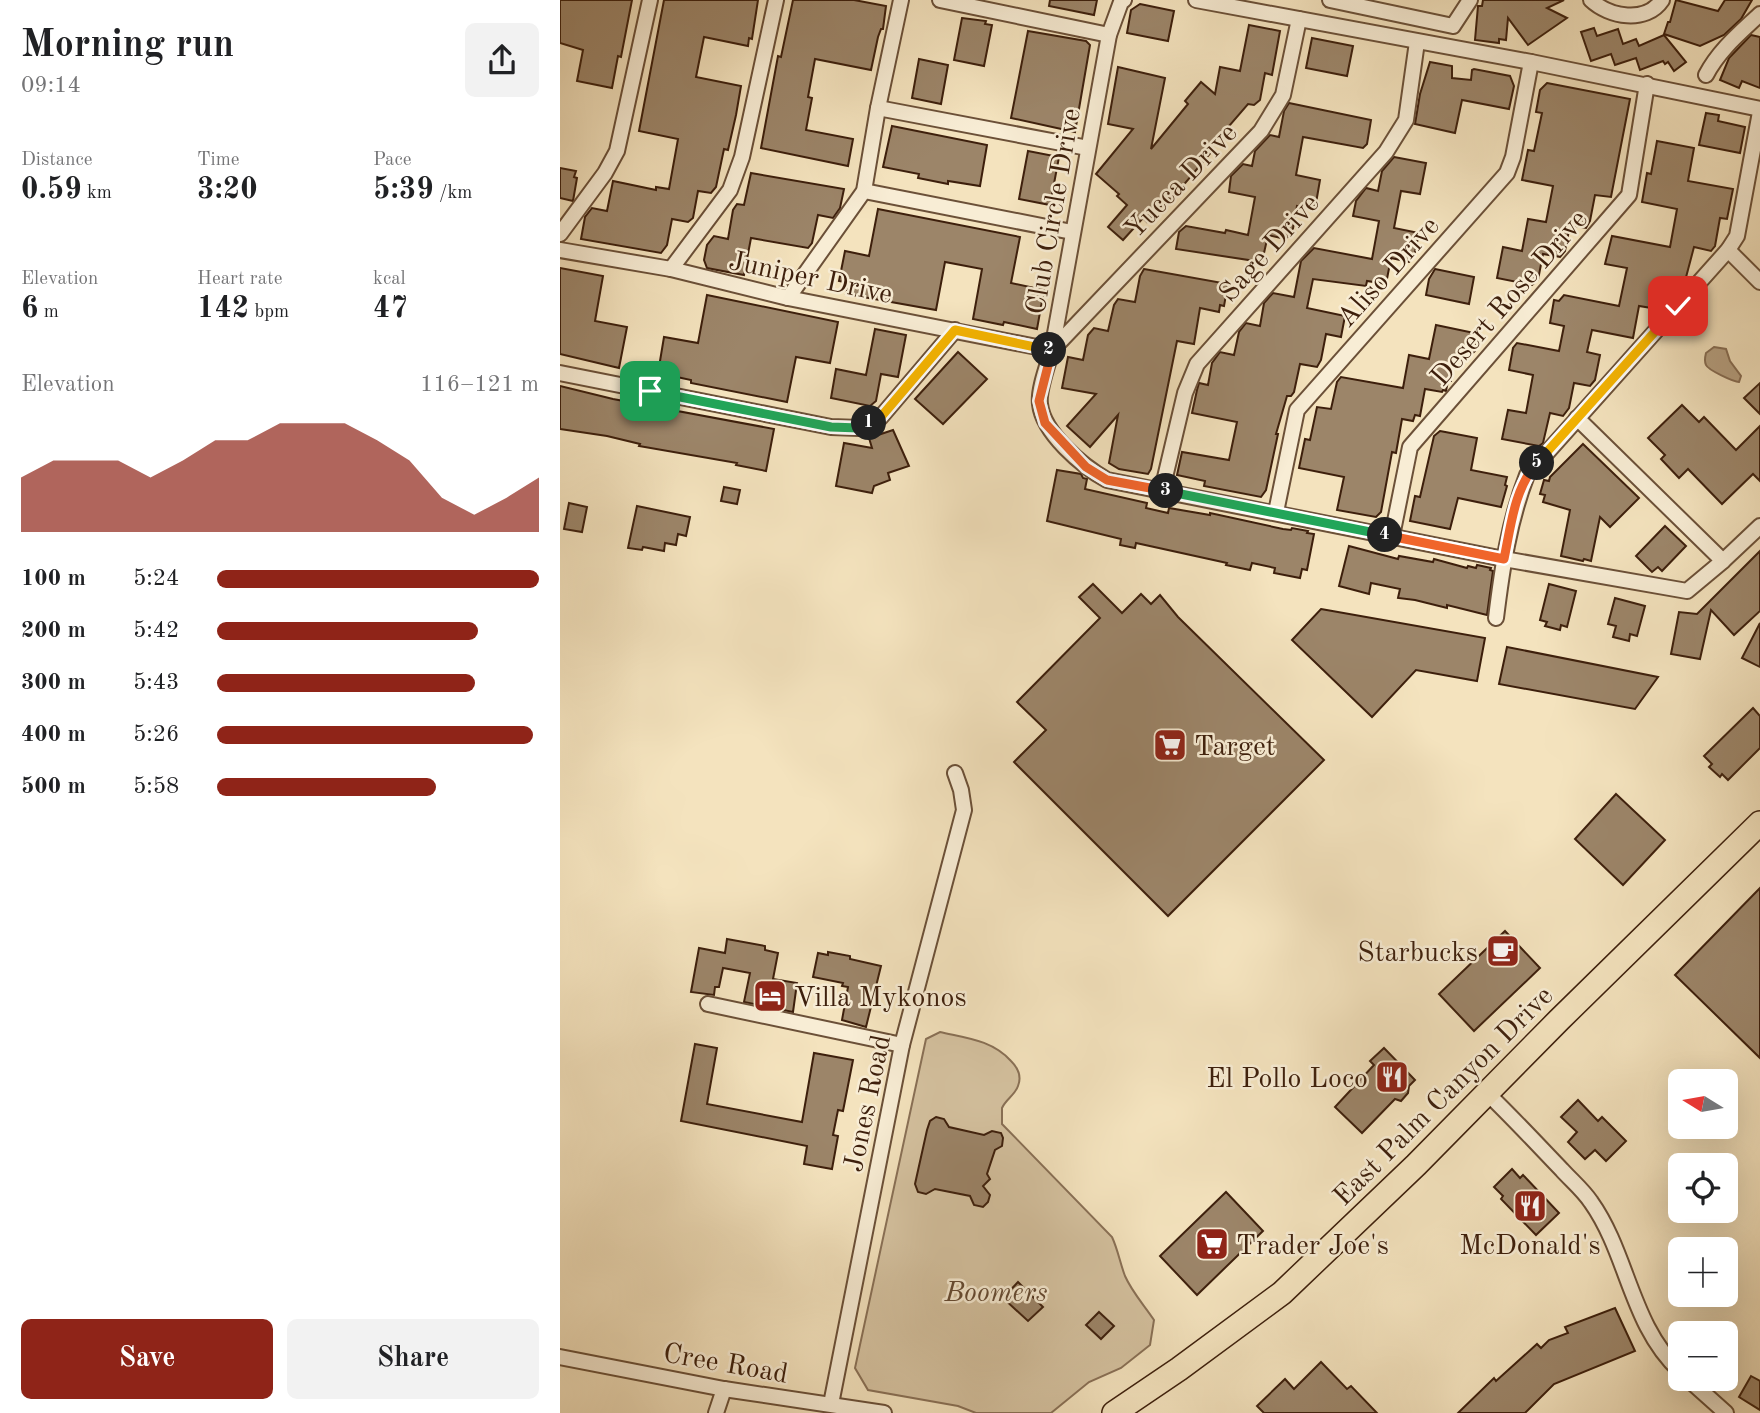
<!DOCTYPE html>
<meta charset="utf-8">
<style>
:root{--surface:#fff;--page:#f2f2f2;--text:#202124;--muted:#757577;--accent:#8f2418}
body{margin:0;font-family:"Old Standard TT",serif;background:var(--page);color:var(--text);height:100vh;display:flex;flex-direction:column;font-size:26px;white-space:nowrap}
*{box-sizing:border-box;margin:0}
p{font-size:23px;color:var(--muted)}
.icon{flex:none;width:38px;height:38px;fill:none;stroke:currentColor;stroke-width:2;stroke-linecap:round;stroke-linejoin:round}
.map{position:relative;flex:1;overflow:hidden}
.sheet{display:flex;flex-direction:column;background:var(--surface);width:560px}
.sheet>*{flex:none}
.needle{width:46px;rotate:281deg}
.tools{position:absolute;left:1108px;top:1069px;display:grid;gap:14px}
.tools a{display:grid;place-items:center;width:70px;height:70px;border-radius:10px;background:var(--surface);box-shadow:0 7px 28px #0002;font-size:35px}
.pin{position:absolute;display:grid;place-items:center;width:60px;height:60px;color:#fff;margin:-30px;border-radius:14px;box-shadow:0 4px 10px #0006}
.km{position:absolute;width:35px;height:35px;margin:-18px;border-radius:50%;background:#222;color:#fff;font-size:19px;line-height:35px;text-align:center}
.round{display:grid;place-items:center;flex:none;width:74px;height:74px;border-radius:10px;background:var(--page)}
.head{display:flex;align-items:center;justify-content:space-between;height:119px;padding:0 21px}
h1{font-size:38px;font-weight:600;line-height:52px}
.metrics{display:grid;grid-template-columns:repeat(3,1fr);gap:10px;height:119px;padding:7px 21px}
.metrics div{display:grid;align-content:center}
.metrics b{font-size:30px;font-weight:600}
.metrics small{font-size:19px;font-weight:400}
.metrics p{font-size:19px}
.chart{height:196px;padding:14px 21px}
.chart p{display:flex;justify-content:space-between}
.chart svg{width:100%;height:126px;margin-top:7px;fill:var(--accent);opacity:.7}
.action{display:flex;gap:14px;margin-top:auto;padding:14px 21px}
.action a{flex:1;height:80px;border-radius:10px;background:var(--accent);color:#fff;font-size:28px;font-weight:600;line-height:80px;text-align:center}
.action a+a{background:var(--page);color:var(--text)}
ul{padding:0 21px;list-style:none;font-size:23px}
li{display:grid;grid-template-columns:112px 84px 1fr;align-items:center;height:52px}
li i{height:18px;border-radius:9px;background:var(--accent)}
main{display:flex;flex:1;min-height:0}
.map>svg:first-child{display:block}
.green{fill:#d5c2a0;stroke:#897056;stroke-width:2}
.water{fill:#b6a081;stroke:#866c52;stroke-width:2}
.building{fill:#9c8569;stroke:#3d1f0c;stroke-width:2}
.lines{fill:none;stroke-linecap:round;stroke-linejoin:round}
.minor-casing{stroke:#6b5038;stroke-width:18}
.primary-casing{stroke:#3d1f0c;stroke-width:26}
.minor{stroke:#f8edd5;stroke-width:14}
.primary{stroke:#f4e3be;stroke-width:23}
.split-1-casing{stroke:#fff;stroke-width:14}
.split-2-casing{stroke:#fff;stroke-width:14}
.split-3-casing{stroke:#fff;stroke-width:14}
.split-4-casing{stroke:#fff;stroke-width:14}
.split-5-casing{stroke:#fff;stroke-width:14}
.split-6-casing{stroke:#fff;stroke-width:14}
.split-1{stroke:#22a559;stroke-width:9}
.split-2{stroke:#f5b400;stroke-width:9}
.split-3{stroke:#f0652b;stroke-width:9}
.split-4{stroke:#22a559;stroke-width:9}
.split-5{stroke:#f0652b;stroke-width:9}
.split-6{stroke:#f5b400;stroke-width:9}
.labels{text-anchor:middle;stroke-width:5;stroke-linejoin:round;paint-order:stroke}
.street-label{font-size:28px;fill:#3d1f0c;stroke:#f8edd5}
.poi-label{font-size:28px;fill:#3d1f0c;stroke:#f8edd5;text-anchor:start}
.park-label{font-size:28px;font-style:italic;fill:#634831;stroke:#f8edd5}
</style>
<main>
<section class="sheet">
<div class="head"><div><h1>Morning run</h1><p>09:14</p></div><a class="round"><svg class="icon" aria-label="share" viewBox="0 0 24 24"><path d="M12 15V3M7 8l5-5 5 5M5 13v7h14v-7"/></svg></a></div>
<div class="metrics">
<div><p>Distance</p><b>0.59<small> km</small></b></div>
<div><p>Time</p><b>3:20</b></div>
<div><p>Pace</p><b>5:39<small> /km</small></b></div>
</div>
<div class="metrics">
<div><p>Elevation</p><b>6<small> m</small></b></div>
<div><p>Heart rate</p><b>142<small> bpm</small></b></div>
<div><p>kcal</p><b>47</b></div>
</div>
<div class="chart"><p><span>Elevation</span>116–121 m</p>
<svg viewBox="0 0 160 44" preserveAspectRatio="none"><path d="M0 44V25L10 19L20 19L30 19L40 25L50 19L60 12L70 12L80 6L90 6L100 6L110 12L120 19L130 32L140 38L150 32L160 25V44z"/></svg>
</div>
<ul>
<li><b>100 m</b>5:24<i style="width:100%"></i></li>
<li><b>200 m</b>5:42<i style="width:81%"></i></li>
<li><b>300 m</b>5:43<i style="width:80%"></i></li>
<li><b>400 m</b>5:26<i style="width:98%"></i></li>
<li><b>500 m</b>5:58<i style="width:68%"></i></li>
</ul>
<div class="action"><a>Save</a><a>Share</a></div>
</section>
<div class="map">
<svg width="1200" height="1413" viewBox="0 0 1200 1413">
<rect width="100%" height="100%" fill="#f4e3be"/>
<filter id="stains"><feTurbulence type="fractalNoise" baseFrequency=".00286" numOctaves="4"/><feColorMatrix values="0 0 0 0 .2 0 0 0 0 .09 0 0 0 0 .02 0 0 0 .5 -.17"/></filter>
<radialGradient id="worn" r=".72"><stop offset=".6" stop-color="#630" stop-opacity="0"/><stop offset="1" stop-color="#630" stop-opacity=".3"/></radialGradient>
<path class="green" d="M380,1032C406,1038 432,1040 451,1061C458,1068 462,1076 458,1086C455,1095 446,1099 442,1108V1124L552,1237C558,1250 560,1263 565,1276C572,1292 584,1305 594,1320L590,1345L561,1368L529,1382L491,1413H416L398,1406L308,1390L295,1368L366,1039Z"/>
<path class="water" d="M1154,347L1166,349L1170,361L1181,376L1179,382C1174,382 1148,370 1146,365C1144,361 1145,357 1146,353Z"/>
<g class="building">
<polygon points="0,0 72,0 61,57 58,56 52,88 17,81 23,50 0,43"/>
<polygon points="104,0 198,0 192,39 189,38 188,46 144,37 136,77 181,86 176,115 168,150 164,149 156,187 151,193 138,191 133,218 128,222 112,219 107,245 101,253 21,239 25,217 32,208 47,211 53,181 96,190 96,187 109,189 118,139 79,131"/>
<polygon points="233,0 294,0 326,6 323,29 321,29 318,37 311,70 255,59 248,97 252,98 246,130 293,139 288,166 201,148 218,56 221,57"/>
<polygon points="490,0 537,0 534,15 489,6"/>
<polygon points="923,0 1004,0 987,8 1007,18 968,45 948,18 946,40 939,39 939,43 915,40 918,6 922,6"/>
<polygon points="1116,0 1158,11 1165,0 1192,0 1181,19 1164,35 1140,46 1104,34 1108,22 1110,22"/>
<polygon points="580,4 614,11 608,41 567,33 571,10"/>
<polygon points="402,18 426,21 425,24 432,25 424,66 394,60"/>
<polygon points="689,25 720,31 712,75 705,73 700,100 694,105 688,104 650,148 653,150 611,200 608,198 587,222 583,218 563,240 548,227 567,205 557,196 559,194 536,174 573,129 548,124 558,67 605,78 591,149 628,104 625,101 641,82 655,94 660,67 680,71"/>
<polygon points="1034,28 1037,36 1058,29 1063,44 1076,39 1079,46 1104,35 1126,62 1114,71 1108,62 1105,64 1103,61 1080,70 1076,58 1055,65 1051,54 1031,61 1021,32"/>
<polygon points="468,31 526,41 530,45 515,132 451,118"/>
<polygon points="1191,35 1200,37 1200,88 1182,81 1179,88 1160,80 1169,58"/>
<polygon points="752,38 793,46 787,76 746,68"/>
<polygon points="359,59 388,65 381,104 352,98"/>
<polygon points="870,62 892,66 892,78 911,80 912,70 914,69 950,76 954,86 949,109 902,100 895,133 855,124 860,94"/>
<polygon points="987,83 1070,99 1051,197 1035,195 1030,221 1026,228 1010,225 1005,251 1000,257 983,254 978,280 972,285 937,278 943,247 962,251 968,219 986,222 993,186 962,180 968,150 974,151 982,113 976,112 980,90"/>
<polygon points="729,103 811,120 807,144 803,148 743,137 736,175 760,180 756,203 752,209 737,206 732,234 725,239 708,235 702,262 616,249 619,232 626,226 665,233 666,230 688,235 695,197 669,192 671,176 683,164 692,166 695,151 710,135 719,137 724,111"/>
<polygon points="1146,113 1159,115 1158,121 1185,127 1180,153 1139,145"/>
<polygon points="332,126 427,145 420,186 388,181 388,184 358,178 359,174 323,167"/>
<polygon points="1097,141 1134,148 1128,181 1173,189 1167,219 1160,218 1155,246 1151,251 1134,247 1125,281 1108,278 1103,304 1097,309 1079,306 1073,338 1032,330 1027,352 1040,355 1035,380 1030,386 1014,383 1009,408 1003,416 990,413 983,443 979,446 942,439 948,410 966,413 973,375 949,370 953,348 957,343 999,351 1004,326 990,323 994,300 999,301 1004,295 1059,306 1067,268 1045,264 1052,236 1110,247 1117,209 1082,202 1087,173 1091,174"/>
<polygon points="468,151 499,157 490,205 459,199"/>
<polygon points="834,157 866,163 860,194 841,191 834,228 859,233 854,257 849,262 831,258 826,284 807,281 806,286 753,279 747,308 785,316 781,337 766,334 761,360 757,367 740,364 734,392 731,396 727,396 716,434 718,434 706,490 701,497 644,486 645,481 617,475 622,452 669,460 677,422 632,413 637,390 639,383 648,385 652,363 660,352 674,355 679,332 686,323 700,326 704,303 713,293 734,297 741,261 754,248 812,259 819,221 793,216 796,201 806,188 818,191 822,171"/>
<polygon points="0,168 16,171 14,177 17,178 13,201 0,198"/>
<polygon points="191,173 284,189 280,208 273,218 258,215 252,243 248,248 191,238 184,275 147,268 144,260 147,245 154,236 168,239 173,210 177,204 184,205"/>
<polygon points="318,209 460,237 451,283 484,290 477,329 444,322 443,325 413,319 422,269 385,262 376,310 286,294 289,283 279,281 285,251 309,256"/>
<polygon points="0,268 43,276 35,321 67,327 59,368 0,354"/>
<polygon points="584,269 668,284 664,306 660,305 659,312 640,308 634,344 617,341 591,469 588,474 559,469 549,463 558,415 530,447 507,426 536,394 502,388 508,357 523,360 528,335 534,328 548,331 554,305 558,299 575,302 580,276"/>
<polygon points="875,269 914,277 909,304 866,295 869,279"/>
<polygon points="147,295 278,322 270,363 236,357 227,402 131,383 131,380 98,373 104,337 138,343"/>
<polygon points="876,325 919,334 915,351 906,359 891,356 891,381 888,381 886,391 883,390 882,392 865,389 860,416 855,415 853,421 842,419 836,453 832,452 821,512 816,517 777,510 784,477 739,468 745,439 750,440 757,407 771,409 777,382 781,377 843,388 849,355 869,359"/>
<polygon points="315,329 346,335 338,377 321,374 316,401 310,406 271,398 276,369 306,375"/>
<polygon points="398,352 427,379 383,424 355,399"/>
<polygon points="1200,383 1200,414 1184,398"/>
<polygon points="0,386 53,399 214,429 206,471 176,465 177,463 79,446 80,444 47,436 0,429"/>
<polygon points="1122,405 1139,422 1144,417 1176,450 1200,426 1200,481 1193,474 1162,504 1128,469 1119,478 1101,459 1105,455 1088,438"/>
<polygon points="333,430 349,466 328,473 330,480 314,486 312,493 276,486 284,443 312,448 309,438"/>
<polygon points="880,431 917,438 911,470 947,477 945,485 947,486 941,507 898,498 890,529 850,521 855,496 860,497 874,436"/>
<polygon points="1023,444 1079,498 1050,527 1040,517 1031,561 1024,559 1023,561 1001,556 1010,510 983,502 985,495 980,494 984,480 989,481 990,477"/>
<polygon points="497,470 521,474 523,478 527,479 525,489 587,503 586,508 608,513 609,508 650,515 650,513 723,529 731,530 732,528 748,531 747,533 754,534 747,570 742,569 740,578 714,573 715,568 692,563 690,570 666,565 667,563 576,543 575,548 560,545 561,539 487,521"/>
<polygon points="164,487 180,490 177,504 161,501"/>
<polygon points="9,503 27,507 22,532 4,529"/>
<polygon points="77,506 130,517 126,536 118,534 116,545 105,543 104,551 83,547 82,550 68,548"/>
<polygon points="1105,526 1126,546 1102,571 1098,567 1092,572 1076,556"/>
<polygon points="789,546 838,559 839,556 873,562 874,559 907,568 908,566 916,568 917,565 931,568 930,570 933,571 927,615 887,605 887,608 855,600 838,598 840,589 811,583 809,594 779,586"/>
<polygon points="1200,551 1200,611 1174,635 1151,610 1140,659 1111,654 1119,612 1137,614"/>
<polygon points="533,584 562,613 581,594 591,604 600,595 618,617 764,760 608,916 454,762 486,730 457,702 540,618 519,597"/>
<polygon points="989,584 1016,591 1007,627 1001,625 1000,630 985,626 987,622 980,620"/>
<polygon points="1055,598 1085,606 1077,636 1070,634 1069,641 1053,637 1056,626 1048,624"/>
<polygon points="761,609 925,638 917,681 856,670 812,717 732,640"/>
<polygon points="1200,623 1200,667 1182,658"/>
<polygon points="947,647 1098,677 1075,709 939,684"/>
<polygon points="1193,708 1200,716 1200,748 1168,780 1162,774 1160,777 1149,767 1152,764 1144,756"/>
<polygon points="1056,794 1105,840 1063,885 1015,839"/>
<polygon points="1200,888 1200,1058 1115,975"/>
<polygon points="945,931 980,968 914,1031 879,994"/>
<polygon points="167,939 205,946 205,950 218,953 213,979 237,983 233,1012 184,1002 190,973 163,968 159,987 155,987 154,995 131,992 139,948 165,953"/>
<polygon points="268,952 290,956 290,959 321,966 306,1027 282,1020 288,987 282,986 283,983 253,977 258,953 268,955"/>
<polygon points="135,1044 157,1048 147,1104 242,1122 254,1053 293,1060 283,1111 278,1110 273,1135 278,1136 272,1169 244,1164 247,1146 121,1121"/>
<polygon points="824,1048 855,1080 849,1086 848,1093 841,1101 835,1099 802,1133 775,1107 814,1065 810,1061"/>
<polygon points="1018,1100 1038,1121 1042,1117 1066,1141 1046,1161 1035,1150 1025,1159 1008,1142 1017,1132 1001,1117"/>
<polygon points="376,1117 384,1119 389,1127 424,1135 432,1131 441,1133 443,1138 442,1146 435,1150 427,1174 430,1179 423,1186 430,1195 428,1202 423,1207 414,1205 410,1196 375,1189 366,1194 358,1192 355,1184 367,1130 370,1121"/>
<polygon points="952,1169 960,1178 963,1175 999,1213 976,1235 941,1199 943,1196 934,1187"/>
<polygon points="666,1192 703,1231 637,1295 600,1256"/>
<polygon points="458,1282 483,1307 468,1321 443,1298"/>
<polygon points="1055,1308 1075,1351 994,1384 965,1413 898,1413 934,1378 936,1381 977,1344 981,1348 989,1340 1008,1333 1005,1327"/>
<polygon points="539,1312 554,1326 541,1339 526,1325"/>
<polygon points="761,1362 787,1389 791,1386 817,1413 704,1413 697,1406 725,1379 734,1389"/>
<polygon points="1191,1376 1200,1381 1200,1410 1179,1397"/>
</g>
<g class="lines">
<defs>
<g id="minor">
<polyline points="380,0 549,35"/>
<path d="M564,0L561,2L549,35L492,350C488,364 478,390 480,404C483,433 522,466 547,480L944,559L1127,591L1163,561L1200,526"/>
<polyline points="636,0 971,62 1200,109"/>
<polyline points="770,0 893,26 910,0"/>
<path d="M1031,0C1049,17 1086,24 1102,0"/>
<path d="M1146,75C1159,50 1180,33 1200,14"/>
<polyline points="318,108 528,148"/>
<polyline points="304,191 512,232"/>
<polyline points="0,234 45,173 57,151 90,0"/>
<polyline points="0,250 111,269 228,298 492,350 701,131 723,95 739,19"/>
<polyline points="1168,250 1200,282"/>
<polyline points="111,269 170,190 182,157 216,0"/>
<polyline points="228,298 304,191 318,108 341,0"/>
<polyline points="0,373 271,427 299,428 320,418 395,330"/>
<polyline points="1017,418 1163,561"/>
<polyline points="602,490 625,393 637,364 826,152 846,120 857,42"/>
<polyline points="716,512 737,410 947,173 953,157 971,62"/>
<polyline points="832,536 850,447 1069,195 1087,84"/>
<path d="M936,618C942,569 949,521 967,475L1168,250L1177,236L1200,112"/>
<polyline points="148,1004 342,1045"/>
<path d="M927,1093C953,1118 977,1144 1002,1170C1011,1180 1023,1190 1031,1202C1068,1254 1071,1326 1120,1371"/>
<polyline points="0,1357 164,1389 324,1413"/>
<polyline points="1128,1379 1166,1413"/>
<polyline points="271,1404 342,1045 404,810 401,790 395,773"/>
<polyline points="156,1413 164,1389"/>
</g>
<polyline id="primary" points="554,1413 619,1369 722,1293 856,1165 999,1020 1200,823"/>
</defs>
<use href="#minor" class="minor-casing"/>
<use href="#primary" class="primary-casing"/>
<use href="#minor" class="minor"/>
<use href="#primary" class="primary"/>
</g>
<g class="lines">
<defs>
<polyline id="split-1" points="90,391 271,427 299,428 309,423"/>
<polyline id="split-2" points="309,423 320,418 395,330 489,350"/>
<polyline id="split-3" points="489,350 492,350 479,401 485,423 526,467 547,480 606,491"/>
<polyline id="split-4" points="606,491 825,535"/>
<path id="split-5" d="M825,535L944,559C951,526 954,489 977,463"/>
<polyline id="split-6" points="977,463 1118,306"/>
</defs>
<use href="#split-1" class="split-1-casing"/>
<use href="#split-2" class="split-2-casing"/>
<use href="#split-3" class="split-3-casing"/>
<use href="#split-4" class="split-4-casing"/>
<use href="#split-5" class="split-5-casing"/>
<use href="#split-6" class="split-6-casing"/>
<use href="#split-1" class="split-1"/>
<use href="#split-2" class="split-2"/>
<use href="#split-3" class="split-3"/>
<use href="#split-4" class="split-4"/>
<use href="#split-5" class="split-5"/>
<use href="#split-6" class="split-6"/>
</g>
<defs>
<symbol id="supermarket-square" viewBox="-11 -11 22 22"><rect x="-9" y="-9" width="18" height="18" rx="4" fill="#8f2418" stroke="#f8edd5"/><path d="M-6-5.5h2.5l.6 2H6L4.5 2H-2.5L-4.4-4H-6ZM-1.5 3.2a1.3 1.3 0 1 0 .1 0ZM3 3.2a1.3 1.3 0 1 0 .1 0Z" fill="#fff"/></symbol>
<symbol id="cafe-square" viewBox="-11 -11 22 22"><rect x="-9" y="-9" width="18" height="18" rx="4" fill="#8f2418" stroke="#f8edd5"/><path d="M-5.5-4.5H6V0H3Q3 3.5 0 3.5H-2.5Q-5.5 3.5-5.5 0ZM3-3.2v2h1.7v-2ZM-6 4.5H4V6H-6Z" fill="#fff"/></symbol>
<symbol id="hotel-square" viewBox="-11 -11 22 22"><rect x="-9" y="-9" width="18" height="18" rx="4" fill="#8f2418" stroke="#f8edd5"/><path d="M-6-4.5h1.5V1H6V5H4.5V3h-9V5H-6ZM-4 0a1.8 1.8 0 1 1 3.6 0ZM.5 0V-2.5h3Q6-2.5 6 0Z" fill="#fff"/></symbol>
<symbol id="restaurant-square" viewBox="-11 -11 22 22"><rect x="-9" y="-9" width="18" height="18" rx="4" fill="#8f2418" stroke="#f8edd5"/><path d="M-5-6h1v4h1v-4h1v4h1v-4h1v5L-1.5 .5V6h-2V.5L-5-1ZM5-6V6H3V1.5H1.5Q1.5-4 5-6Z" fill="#fff"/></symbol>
</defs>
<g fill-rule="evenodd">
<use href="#supermarket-square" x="591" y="726" width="38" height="38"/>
<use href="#cafe-square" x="924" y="932" width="38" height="38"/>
<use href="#hotel-square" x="191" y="977" width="38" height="38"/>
<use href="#restaurant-square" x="813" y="1058" width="38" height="38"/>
<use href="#restaurant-square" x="951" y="1187" width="38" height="38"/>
<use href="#supermarket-square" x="633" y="1225" width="38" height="38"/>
</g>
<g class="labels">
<g class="street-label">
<text transform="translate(620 180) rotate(-46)" y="10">Yucca Drive</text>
<text transform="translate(492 211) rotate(-80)" y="10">Club Circle Drive</text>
<text transform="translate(708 247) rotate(-48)" y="10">Sage Drive</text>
<text transform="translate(827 271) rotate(-48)" y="10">Aliso Drive</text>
<text transform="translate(251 276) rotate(12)" y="10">Juniper Drive</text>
<text transform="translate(948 297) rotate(-49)" y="10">Desert Rose Drive</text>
<text transform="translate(882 1095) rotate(-45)" y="10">East Palm Canyon Drive</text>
<text transform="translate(306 1103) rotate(-78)" y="10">Jones Road</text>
<text transform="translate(166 1362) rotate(10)" y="10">Cree Road</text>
</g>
<g class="poi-label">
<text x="634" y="755">Target</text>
<text x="918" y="961" text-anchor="end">Starbucks</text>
<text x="234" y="1006">Villa Mykonos</text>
<text x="808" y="1087" text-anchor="end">El Pollo Loco</text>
<text x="676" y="1254">Trader Joe's</text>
<text x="970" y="1254" text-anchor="middle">McDonald's</text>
</g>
<g class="park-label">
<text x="436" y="1301">Boomers</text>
</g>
</g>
<rect width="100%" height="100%" filter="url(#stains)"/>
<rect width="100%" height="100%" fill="url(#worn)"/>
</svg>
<div class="tools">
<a><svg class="needle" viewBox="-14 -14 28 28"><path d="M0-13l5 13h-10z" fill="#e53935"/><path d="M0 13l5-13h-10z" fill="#757577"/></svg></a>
<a><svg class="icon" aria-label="locate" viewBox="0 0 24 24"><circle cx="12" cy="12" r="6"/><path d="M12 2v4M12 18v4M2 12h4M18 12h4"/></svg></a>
<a>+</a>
<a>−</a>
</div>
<div class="pin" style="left:90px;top:391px;background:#1e9e55"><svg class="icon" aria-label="arrive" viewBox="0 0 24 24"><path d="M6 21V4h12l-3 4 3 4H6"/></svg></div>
<div class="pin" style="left:1118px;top:306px;background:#d93025"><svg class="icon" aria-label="check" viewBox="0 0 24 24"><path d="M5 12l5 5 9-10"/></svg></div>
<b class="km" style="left:309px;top:423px">1</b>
<b class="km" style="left:489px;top:350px">2</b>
<b class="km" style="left:606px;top:491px">3</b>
<b class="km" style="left:825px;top:535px">4</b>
<b class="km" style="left:977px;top:463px">5</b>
</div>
</main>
